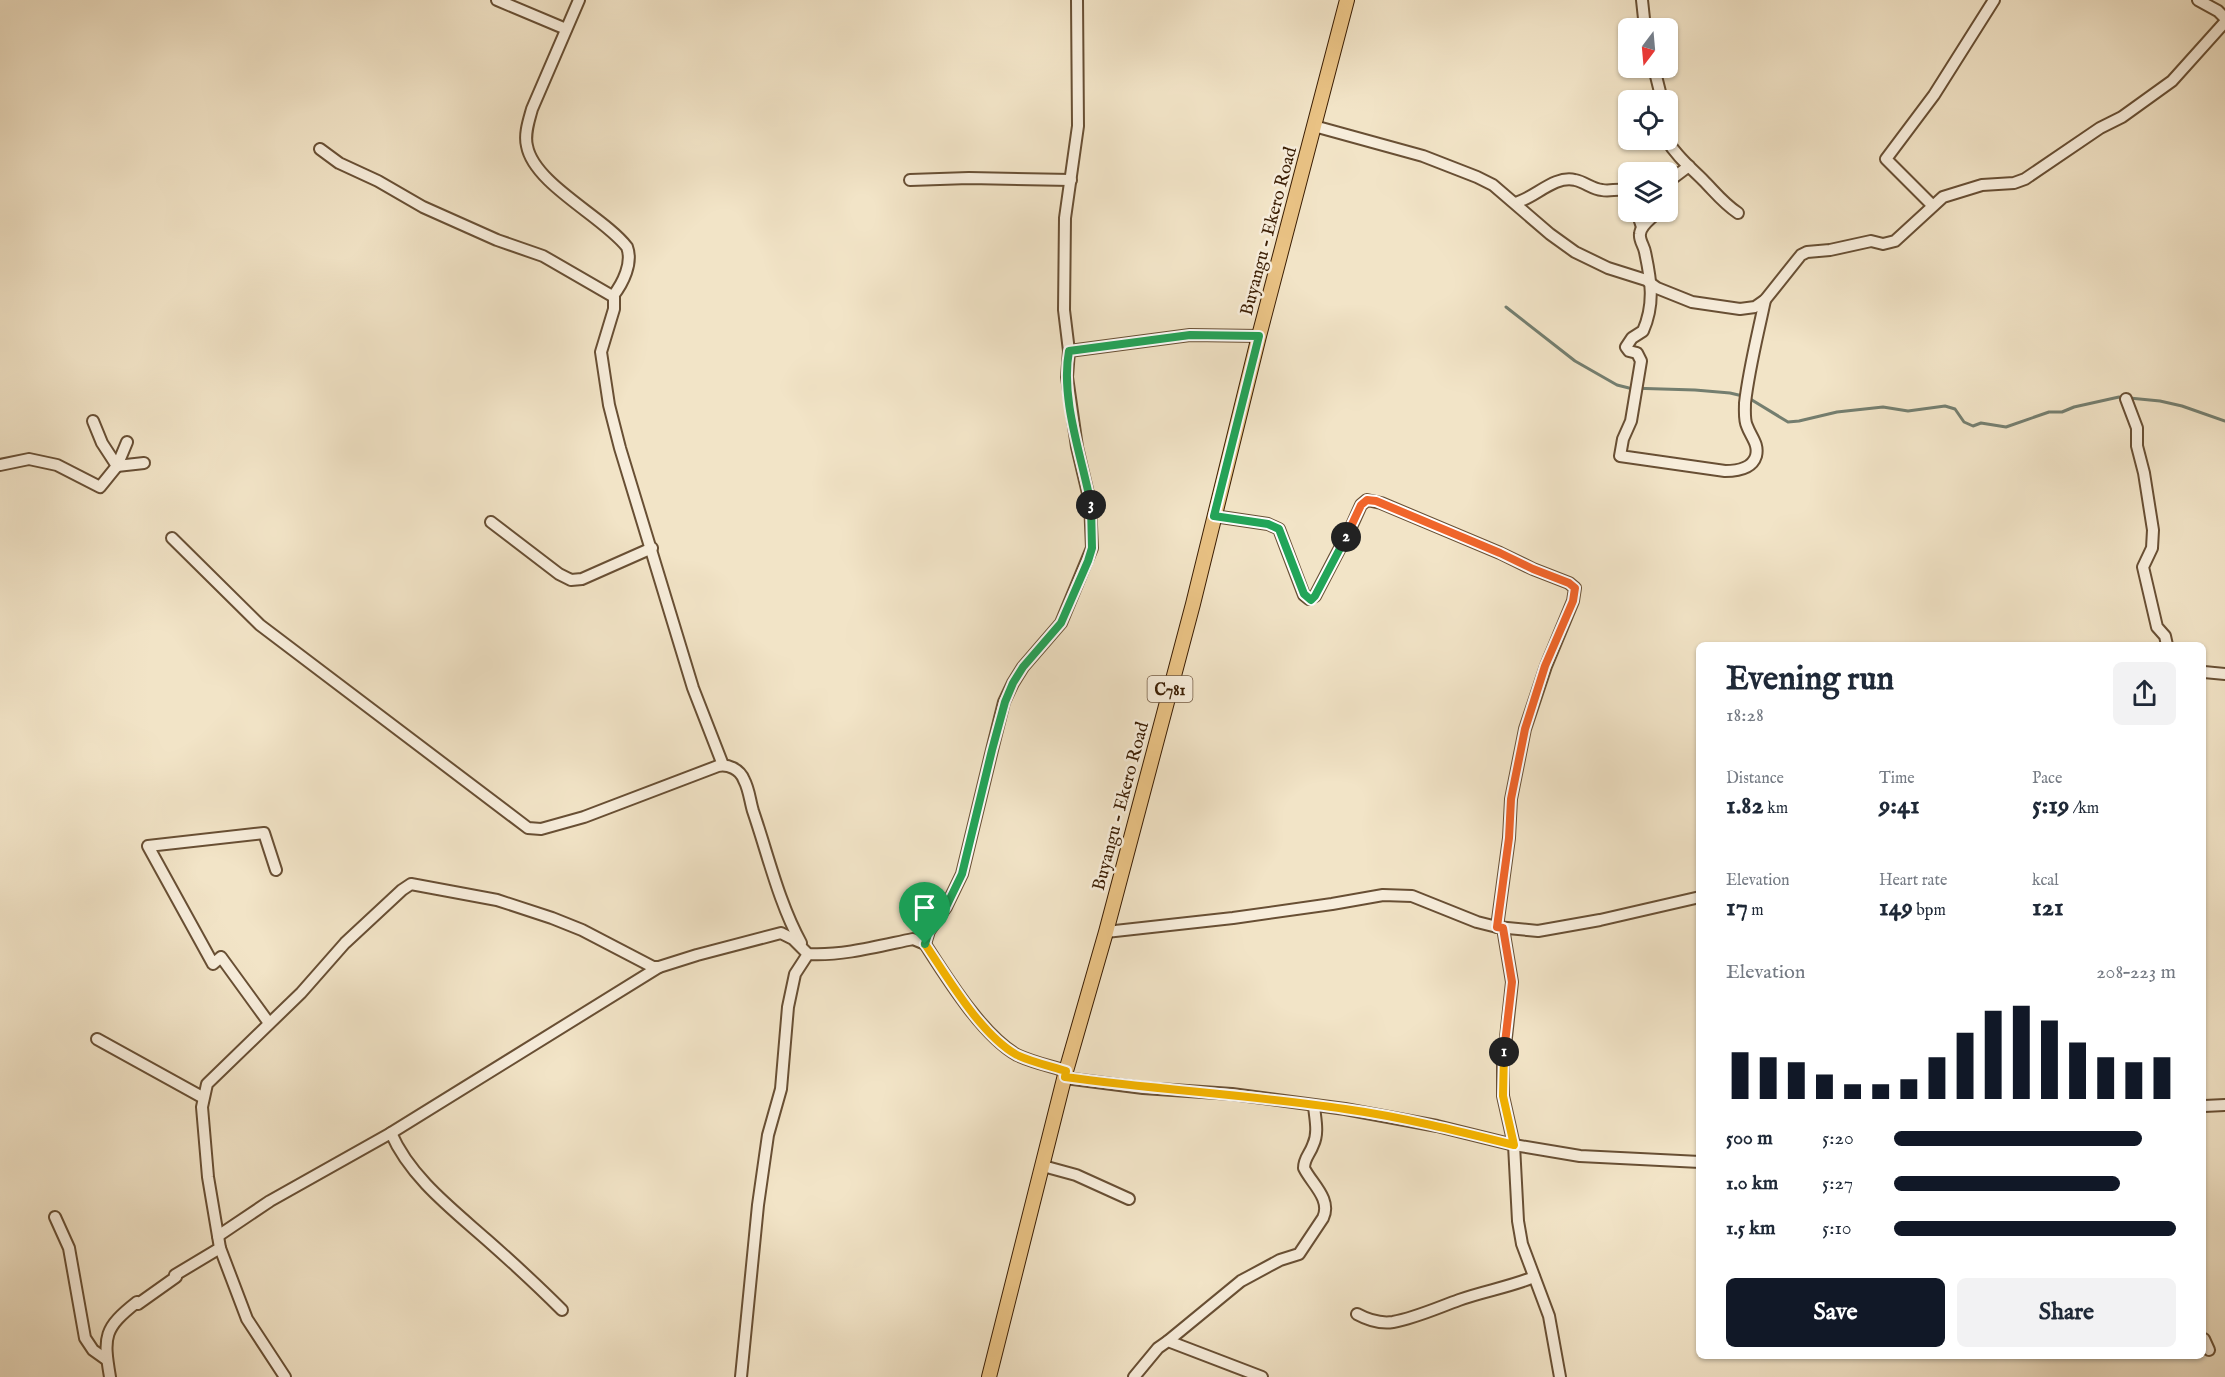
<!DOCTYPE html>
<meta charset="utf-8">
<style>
:root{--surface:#fff;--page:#f2f2f3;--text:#1f2937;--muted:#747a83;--accent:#111827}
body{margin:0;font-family:"IM FELL English",serif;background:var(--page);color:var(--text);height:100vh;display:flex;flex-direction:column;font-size:22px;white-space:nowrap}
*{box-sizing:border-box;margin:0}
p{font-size:20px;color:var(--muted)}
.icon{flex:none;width:33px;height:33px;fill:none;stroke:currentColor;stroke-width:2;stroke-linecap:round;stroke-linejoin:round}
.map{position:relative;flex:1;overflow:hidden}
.sheet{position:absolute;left:1696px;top:642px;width:510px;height:717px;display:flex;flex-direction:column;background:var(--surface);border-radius:9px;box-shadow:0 2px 4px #0004}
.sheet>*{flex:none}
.needle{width:39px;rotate:196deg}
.buttons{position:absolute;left:1618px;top:18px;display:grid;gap:12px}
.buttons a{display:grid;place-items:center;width:60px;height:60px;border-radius:9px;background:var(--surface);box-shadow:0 2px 4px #0004;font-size:30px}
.pin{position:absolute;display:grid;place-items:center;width:51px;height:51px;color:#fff;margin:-62px -26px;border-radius:50% 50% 50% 0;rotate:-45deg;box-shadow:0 0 6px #0007}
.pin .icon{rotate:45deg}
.km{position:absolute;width:30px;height:30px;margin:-15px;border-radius:50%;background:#222;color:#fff;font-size:16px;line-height:30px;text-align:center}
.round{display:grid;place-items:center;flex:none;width:63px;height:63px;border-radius:9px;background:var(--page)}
.headline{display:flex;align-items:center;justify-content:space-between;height:102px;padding:0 30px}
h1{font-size:33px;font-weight:700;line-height:45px}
.stats{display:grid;grid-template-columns:repeat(3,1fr);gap:9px;height:102px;padding:6px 30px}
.stats div{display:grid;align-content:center}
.stats b{font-size:26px;font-weight:700}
.stats small{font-size:16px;font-weight:400}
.stats p{font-size:16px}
.chart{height:168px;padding:12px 30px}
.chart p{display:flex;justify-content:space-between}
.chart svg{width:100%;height:108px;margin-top:6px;stroke:var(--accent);stroke-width:6}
.primary-button{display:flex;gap:12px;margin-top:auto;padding:12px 30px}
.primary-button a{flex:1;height:69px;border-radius:9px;background:var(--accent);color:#fff;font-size:24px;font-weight:700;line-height:69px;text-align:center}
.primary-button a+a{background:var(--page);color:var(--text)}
ul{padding:0 30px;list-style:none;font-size:20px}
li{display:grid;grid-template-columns:96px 72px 1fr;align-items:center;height:45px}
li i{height:15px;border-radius:8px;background:var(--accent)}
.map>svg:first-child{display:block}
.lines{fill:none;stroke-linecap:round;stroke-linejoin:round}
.stream{stroke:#747e6f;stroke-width:3}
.minor-casing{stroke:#684f34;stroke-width:14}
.major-casing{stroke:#3a1d03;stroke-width:16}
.minor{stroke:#f7eddb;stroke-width:10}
.major{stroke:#e9c284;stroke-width:14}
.split-1-casing{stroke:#fff;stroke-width:12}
.split-2-casing{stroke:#fff;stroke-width:12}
.split-3-casing{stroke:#fff;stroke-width:12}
.split-4-casing{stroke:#fff;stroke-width:12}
.split-1{stroke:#f5b400;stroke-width:8}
.split-2{stroke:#f0652b;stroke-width:8}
.split-3{stroke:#22a559;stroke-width:8}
.split-4{stroke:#22a559;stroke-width:8}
.labels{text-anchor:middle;stroke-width:5;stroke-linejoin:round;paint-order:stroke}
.shield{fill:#f7eddb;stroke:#735b44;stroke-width:1.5}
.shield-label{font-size:16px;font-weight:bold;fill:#3a1d03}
.street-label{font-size:18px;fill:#3a1d03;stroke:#f7eddb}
</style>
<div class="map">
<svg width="2225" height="1377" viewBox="0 0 2225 1377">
<rect width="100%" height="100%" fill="#f2e4c7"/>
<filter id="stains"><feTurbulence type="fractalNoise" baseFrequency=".00333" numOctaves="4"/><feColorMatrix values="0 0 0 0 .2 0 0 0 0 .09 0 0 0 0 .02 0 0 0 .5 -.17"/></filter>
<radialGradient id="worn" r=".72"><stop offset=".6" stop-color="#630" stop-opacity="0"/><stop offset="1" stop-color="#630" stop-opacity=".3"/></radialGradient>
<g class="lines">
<polyline class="stream" points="1506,307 1575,361 1617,385 1629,388 1695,390 1730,393 1747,397 1788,422 1799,421 1837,412 1883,407 1908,411 1945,406 1955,409 1964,422 1973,426 1981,423 2006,427 2049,412 2062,412 2074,407 2119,397 2160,401 2182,406 2225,421"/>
<defs>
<g id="minor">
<polyline points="497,0 566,29"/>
<path d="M579,0L532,109C529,120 524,134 527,146C534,184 604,217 627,247C633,263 623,283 613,296"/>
<polyline points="1642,0 1645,28"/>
<polyline points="2198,0 2218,11 2225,18"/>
<polyline points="1654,68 1662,100"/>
<polyline points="1314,126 1423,156 1477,177 1493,185 1550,234 1575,252 1608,268 1646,280 1657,288 1692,302 1740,309 1755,307 1765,300 1801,255 1807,252 1830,250 1871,241 1883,244 1895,241 1943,197 1982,185 2014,183 2025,179 2100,128 2122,117 2172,81 2225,22"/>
<path d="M1667,140C1676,156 1690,167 1703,180C1715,192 1723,203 1738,213"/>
<polyline points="320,149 339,163 378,181 423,207 497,240 543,256 614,297 614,309 601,352 609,405 620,448 693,688 723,765"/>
<polyline points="910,180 969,178 1071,180"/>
<polyline points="1668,185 1669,181 1689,166"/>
<path d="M1515,203C1535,198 1554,175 1575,180C1585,182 1592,189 1602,190C1611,192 1621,187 1629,192"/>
<polyline points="1932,205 1886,159 1934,95 1994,0"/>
<polyline points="1637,212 1642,227"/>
<path d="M1657,212C1652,219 1641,224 1640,234C1639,240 1644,246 1645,252C1651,280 1655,304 1643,331L1632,338L1626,347L1629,351L1637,353L1641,361L1631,421L1623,439L1620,456L1725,471C1737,471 1752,469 1756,456C1759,444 1751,437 1747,426C1744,420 1745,410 1745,403C1749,368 1758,334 1765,300"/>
<polyline points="1069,351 1190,335 1259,336"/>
<polyline points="2126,399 2137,428 2137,446 2144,473 2153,530 2152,548 2143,567 2157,627 2165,636 2167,645"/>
<polyline points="93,421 102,443 117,466"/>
<polyline points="0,465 29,459 57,465 100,487 117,466 127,442"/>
<polyline points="117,466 144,463"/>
<polyline points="1214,516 1268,524 1279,529 1304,595 1309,599 1315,596 1352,525 1361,505 1367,500 1381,503 1500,553 1533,569 1569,583 1575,588 1573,601 1546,666 1525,729 1511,799 1509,838 1497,927"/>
<polyline points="491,522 559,574 571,580 582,579 652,548"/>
<path d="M172,538L260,625L528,828L541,829L584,817L718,766C728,764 740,769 744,780C749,789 750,801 753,811C768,855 779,903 801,943"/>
<polyline points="2204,672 2225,674"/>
<polyline points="1503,928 1512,982 1503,1065 1503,1096 1514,1145 1518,1221 1522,1244 1549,1316 1560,1377"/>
<polyline points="1106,932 1233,918 1332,904 1383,895 1412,896 1477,922 1497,927 1538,931 1600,920 1700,897"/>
<polyline points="925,944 929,931 946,907 962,874 992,750 1004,702 1013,683 1023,667 1061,623 1092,548 1090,502 1077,447 1067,377 1069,351 1064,310 1065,218 1078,126 1077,0"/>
<polyline points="269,1023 221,957 213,964 148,846 264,833 276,870"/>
<polyline points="97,1039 202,1097"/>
<polyline points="1065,1078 1143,1088 1232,1094 1345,1109 1437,1126 1514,1145 1580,1156 1700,1162"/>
<polyline points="2204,1106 2225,1105"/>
<polyline points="391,1133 659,967"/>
<polyline points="1043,1166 1076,1175 1129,1199"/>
<polyline points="55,1217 69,1248 85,1338 93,1350 107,1360"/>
<path d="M218,1236L270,1201L391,1133C410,1177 452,1209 487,1240C513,1263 538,1286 562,1310"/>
<polyline points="220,1248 247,1319 285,1377"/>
<path d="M1357,1314C1368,1320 1379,1324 1393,1322C1415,1318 1437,1308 1459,1300C1484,1291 1510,1287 1534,1277"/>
<polyline points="2204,1339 2209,1350"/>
<path d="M1168,1341L1241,1281L1280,1260L1299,1254L1323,1218C1332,1199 1311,1183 1304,1168C1304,1158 1310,1154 1313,1145C1319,1133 1315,1118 1314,1106"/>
<path d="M110,1377C103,1336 104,1328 137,1302L138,1304L176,1277L175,1275L220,1248L208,1177L202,1107L207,1084L301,993L345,943L402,890L411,884L497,900L552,918L582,930L653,967H659L697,955L781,933L793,939L808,954C843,956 879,946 913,939L925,944C947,978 982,1035 1017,1055C1032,1062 1050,1066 1066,1071"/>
<polyline points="741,1377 758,1205 768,1135 781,1089 788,1007 795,974 808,954"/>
<polyline points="1134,1377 1158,1348 1168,1341 1262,1377"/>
</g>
<polyline id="major" points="989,1377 1066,1071 1106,932 1193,604 1259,336 1347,0"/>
</defs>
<use href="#minor" class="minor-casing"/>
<use href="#major" class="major-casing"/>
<use href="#minor" class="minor"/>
<use href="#major" class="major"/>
</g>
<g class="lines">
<defs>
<path id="split-1" d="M925,944C948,978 981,1035 1017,1055C1032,1062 1050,1066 1066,1071L1065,1077C1158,1090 1252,1095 1345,1109C1402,1117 1458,1131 1514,1145L1503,1096L1504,1052"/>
<polyline id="split-2" points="1346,537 1361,505 1367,500 1376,501 1500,553 1533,569 1569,583 1575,588 1573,601 1545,666 1525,729 1511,799 1509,838 1497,927 1503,928 1512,982 1504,1052"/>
<path id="split-3" d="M1091,505C1082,457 1060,399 1069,351L1190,335L1259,336L1214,516L1268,524L1279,529L1304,594L1311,600L1315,596L1346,537"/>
<polyline id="split-4" points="925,944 929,931 946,907 962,874 992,750 1005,702 1013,683 1023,667 1061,623 1088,561 1092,548 1091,505"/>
</defs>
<use href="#split-1" class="split-1-casing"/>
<use href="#split-2" class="split-2-casing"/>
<use href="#split-3" class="split-3-casing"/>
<use href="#split-4" class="split-4-casing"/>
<use href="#split-1" class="split-1"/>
<use href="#split-2" class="split-2"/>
<use href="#split-3" class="split-3"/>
<use href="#split-4" class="split-4"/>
</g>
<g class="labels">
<rect class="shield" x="1147.5" y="676" width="45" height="26" rx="4.5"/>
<g class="shield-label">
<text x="1170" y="695">C781</text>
</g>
<g class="street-label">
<text transform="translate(1268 231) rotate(-75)" y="6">Buyangu - Ekero Road</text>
<text transform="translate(1120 806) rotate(-75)" y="6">Buyangu - Ekero Road</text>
</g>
</g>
<rect width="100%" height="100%" filter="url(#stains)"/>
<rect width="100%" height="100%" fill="url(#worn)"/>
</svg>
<div class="buttons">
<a><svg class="needle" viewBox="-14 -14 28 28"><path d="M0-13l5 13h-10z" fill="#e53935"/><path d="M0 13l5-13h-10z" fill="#747a83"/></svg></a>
<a><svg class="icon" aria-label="locate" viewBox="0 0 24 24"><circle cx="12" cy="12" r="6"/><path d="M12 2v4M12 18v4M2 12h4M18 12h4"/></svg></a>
<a><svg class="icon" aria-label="layers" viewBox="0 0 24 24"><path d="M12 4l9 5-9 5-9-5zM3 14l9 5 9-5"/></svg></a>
</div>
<div class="pin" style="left:925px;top:944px;background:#1e9e55"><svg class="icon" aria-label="arrive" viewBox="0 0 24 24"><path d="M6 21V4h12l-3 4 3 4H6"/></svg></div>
<b class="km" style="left:1504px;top:1052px">1</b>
<b class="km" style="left:1346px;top:537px">2</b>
<b class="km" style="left:1091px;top:505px">3</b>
<section class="sheet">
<div class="headline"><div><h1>Evening run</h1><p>18:28</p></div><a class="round"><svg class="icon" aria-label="share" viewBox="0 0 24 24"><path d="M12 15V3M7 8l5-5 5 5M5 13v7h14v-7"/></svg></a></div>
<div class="stats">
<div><p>Distance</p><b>1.82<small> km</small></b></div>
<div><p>Time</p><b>9:41</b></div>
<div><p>Pace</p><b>5:19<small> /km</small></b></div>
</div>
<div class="stats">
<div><p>Elevation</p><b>17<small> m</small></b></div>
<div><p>Heart rate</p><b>149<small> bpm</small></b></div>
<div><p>kcal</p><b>121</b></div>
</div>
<div class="chart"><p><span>Elevation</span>208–223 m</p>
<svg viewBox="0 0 160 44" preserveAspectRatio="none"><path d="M5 44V25M15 44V27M25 44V29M35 44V34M45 44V38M55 44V38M65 44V36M75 44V27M85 44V17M95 44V8M105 44V6M115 44V12M125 44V21M135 44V27M145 44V29M155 44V27"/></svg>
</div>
<ul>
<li><b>500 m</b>5:20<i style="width:88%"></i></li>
<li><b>1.0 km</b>5:27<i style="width:80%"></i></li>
<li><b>1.5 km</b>5:10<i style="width:100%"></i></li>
</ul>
<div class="primary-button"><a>Save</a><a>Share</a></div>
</section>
</div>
